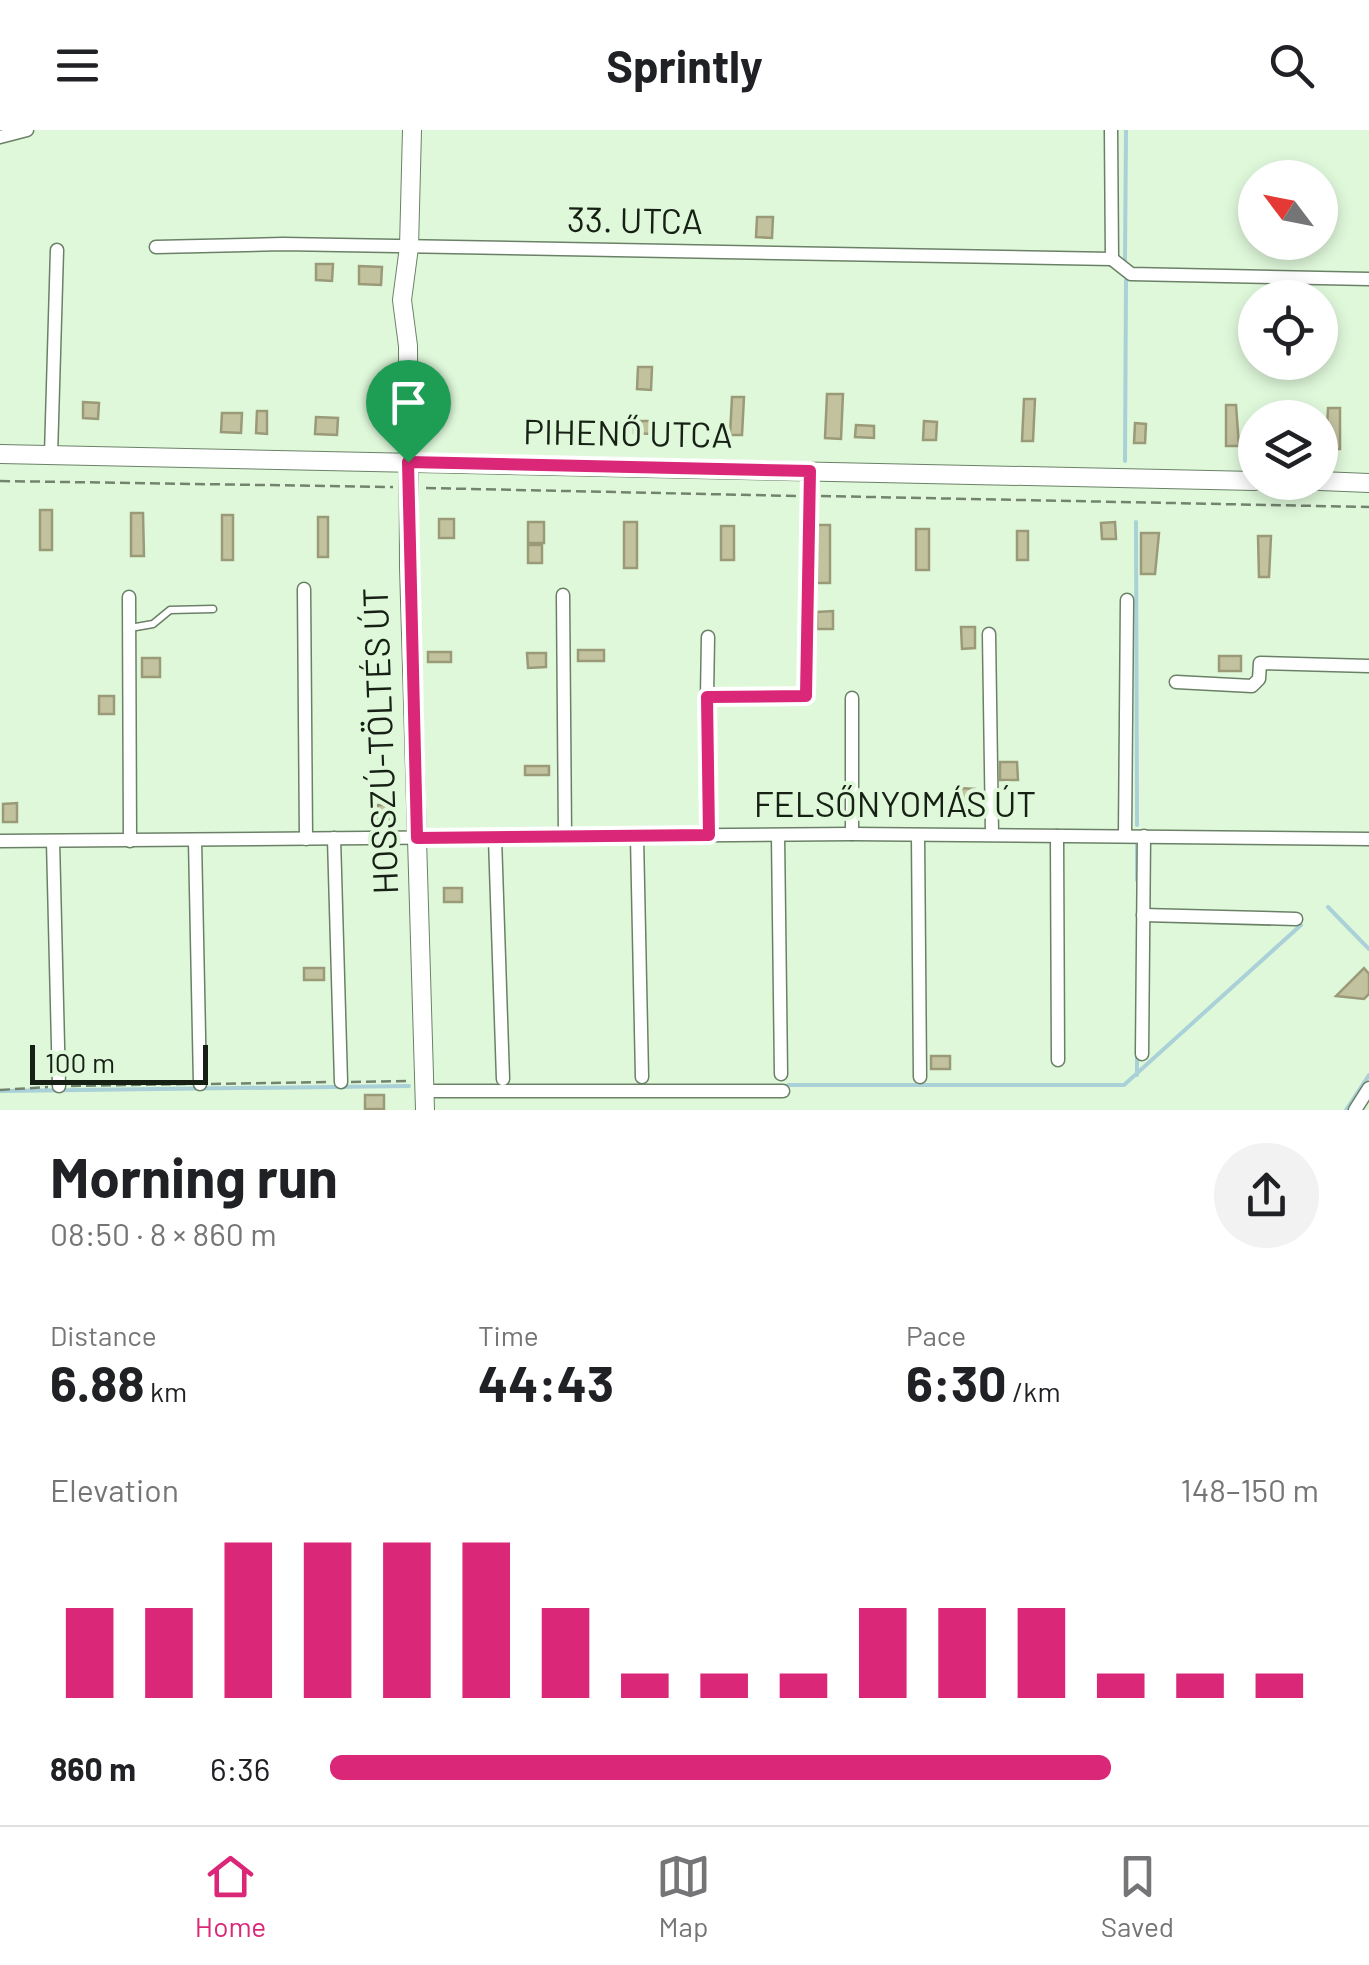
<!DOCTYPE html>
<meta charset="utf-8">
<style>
:root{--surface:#fff;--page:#f2f2f2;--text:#202124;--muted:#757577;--line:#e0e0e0;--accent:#db2777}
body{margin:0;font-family:Barlow,sans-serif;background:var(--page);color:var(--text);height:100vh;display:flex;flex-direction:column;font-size:38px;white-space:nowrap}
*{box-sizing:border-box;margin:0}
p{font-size:32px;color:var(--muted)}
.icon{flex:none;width:55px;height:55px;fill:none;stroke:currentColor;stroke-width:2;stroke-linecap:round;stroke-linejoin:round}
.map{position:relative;height:980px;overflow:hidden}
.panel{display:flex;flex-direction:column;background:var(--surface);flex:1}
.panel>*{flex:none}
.needle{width:65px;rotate:302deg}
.tools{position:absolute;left:1238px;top:30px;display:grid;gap:20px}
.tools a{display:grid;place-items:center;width:100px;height:100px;border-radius:50%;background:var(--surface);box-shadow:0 5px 15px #0003;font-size:50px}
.scale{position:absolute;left:30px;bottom:25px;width:178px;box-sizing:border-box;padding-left:10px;border:5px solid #172015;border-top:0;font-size:28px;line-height:35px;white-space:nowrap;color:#172015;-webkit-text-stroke:8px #dff8da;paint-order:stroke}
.pin{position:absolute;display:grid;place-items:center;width:85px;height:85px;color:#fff;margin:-102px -42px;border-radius:50% 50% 50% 0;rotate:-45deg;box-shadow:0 0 10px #0007}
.pin .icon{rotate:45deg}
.round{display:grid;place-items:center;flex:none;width:105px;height:105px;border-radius:52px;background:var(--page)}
.overview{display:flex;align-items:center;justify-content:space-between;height:170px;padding:0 50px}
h1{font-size:55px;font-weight:700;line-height:75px}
.figures{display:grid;grid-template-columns:repeat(3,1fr);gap:15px;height:170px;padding:10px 50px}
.figures div{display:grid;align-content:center}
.figures b{font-size:50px;font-weight:700}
.figures small{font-size:28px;font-weight:400}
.figures p{font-size:28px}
.chart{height:280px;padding:20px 50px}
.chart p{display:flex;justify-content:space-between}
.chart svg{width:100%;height:180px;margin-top:10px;stroke:var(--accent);stroke-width:6}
ul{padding:0 50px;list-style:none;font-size:32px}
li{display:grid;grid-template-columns:160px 120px 1fr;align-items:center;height:75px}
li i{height:25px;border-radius:12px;background:var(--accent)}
header{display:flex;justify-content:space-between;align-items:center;height:130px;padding:0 50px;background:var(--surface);font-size:45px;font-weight:700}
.tabs{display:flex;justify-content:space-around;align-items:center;height:140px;border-top:2px solid var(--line);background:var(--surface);font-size:28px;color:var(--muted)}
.tabs a{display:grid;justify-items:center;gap:5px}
.tabs .on{color:var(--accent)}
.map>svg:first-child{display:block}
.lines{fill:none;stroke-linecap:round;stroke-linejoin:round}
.stream{stroke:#a9d1d7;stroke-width:4}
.building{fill:#c2c29f;stroke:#9a9a79;stroke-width:2.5}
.lane-casing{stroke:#6b8167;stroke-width:9}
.street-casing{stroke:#6b8167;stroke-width:15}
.secondary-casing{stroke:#6b8167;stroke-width:20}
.path{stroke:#73836f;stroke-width:2.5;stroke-dasharray:10 5;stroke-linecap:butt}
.lane{stroke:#fff;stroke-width:6}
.street{stroke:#fff;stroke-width:12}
.secondary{stroke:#fff;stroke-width:18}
.route-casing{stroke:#fff;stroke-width:20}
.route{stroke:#db2777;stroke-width:12}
.labels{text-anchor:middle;stroke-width:8;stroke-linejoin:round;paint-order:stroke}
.street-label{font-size:35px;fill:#172015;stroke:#dff8da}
</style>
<header><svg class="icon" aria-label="menu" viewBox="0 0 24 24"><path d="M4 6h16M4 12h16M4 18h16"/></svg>Sprintly<svg class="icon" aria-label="search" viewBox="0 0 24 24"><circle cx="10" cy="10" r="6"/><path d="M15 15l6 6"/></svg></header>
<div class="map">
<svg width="1369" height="980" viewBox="0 0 1369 980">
<rect width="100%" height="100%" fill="#dff8da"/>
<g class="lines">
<g class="stream">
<polyline points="1125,132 1126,0"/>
<polyline points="1125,331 1126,150"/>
<polyline points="1136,392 1137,695"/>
<polyline points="1137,750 1137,715"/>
<polyline points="1328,777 1369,819"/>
<polyline points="1137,945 1137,925"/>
<polyline points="788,955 1124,955 1301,795"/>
<polyline points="0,961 409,956"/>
<polyline points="1346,980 1369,945"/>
</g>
</g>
<g class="building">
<polygon points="757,87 773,87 772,108 756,107"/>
<polygon points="316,134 333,134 332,151 316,150"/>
<polygon points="359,136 382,137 381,155 359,154"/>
<polygon points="638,237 652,237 651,260 637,259"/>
<polygon points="375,250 388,250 388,269 374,268"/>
<polygon points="827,264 843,264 841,309 825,308"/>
<polygon points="732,267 744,267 742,305 730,305"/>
<polygon points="1024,269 1035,269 1033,311 1022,311"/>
<polygon points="83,272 99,273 98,289 83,288"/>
<polygon points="1226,275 1236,275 1239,316 1226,316"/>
<polygon points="1328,278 1340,278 1340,319 1326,319"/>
<polygon points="257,281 267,281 267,304 256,303"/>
<polygon points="222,283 242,283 241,303 221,302"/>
<polygon points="316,287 338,288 337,305 315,304"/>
<polygon points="634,291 652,291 651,304 634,303"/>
<polygon points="924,291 937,292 936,310 923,310"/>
<polygon points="1135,293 1146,294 1145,313 1134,313"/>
<polygon points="856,295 874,296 874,308 855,307"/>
<rect x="40" y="380" width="12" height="40"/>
<polygon points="131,383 143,383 144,426 131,426"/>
<rect x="222" y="385" width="11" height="45"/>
<rect x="318" y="387" width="10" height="40"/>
<rect x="439" y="389" width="15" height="19"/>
<rect x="528" y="392" width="16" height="21"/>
<rect x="624" y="392" width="13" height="46"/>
<polygon points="1115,392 1116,409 1102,409 1101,393"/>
<rect x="816" y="395" width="14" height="58"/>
<rect x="721" y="396" width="13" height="34"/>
<rect x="916" y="399" width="13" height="41"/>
<rect x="1017" y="401" width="11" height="29"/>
<polygon points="1141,403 1159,403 1155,444 1141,444"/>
<polygon points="1258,406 1271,406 1269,447 1259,447"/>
<rect x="528" y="415" width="14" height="18"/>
<polygon points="833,481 833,499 817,499 817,482"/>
<polygon points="961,497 975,497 975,518 962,519"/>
<rect x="578" y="520" width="26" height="11"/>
<rect x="428" y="522" width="23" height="10"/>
<polygon points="527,523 546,523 546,537 528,538"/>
<rect x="1219" y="526" width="22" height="15"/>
<rect x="142" y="528" width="18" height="19"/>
<rect x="99" y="566" width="15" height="18"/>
<polygon points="1000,632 1017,632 1018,650 1000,650"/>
<rect x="525" y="636" width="24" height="9"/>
<polygon points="959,658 975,659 974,674 958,673"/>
<polygon points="17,673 17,692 3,692 3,674"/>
<rect x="378" y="675" width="17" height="14"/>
<rect x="444" y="758" width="18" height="14"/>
<rect x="304" y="838" width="20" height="12"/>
<polygon points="1364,838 1369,844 1369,864 1364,869 1336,866"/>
<rect x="931" y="926" width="19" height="13"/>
<rect x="365" y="965" width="19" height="14"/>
</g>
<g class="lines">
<defs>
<polyline id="lane" points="130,498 153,494 170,480 213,479"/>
<g id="street">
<polyline points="1111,0 1112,129"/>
<polyline points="0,7 27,0"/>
<polyline points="156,117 283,114 1112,129"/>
<polyline points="1112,129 1131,144 1369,149"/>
<polyline points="51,325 57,120"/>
<polyline points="304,459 306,709"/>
<polyline points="563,465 565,706"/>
<polyline points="129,467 130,711"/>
<polyline points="989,504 992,704"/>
<polyline points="1176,552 1252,556 1259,549 1260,533 1369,536"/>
<polyline points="707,567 708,507"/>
<polyline points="852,568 852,704"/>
<polyline points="709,705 707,567 806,566 810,341"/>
<polyline points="918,705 920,947"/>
<polyline points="1125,705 1127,470"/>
<polyline points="778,706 781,944"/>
<polyline points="1057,706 1058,930"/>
<polyline points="637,707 642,947"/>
<polyline points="334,708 341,952"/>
<polyline points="495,708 503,949"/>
<polyline points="195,710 200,954"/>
<polyline points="0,711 852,704 1369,709"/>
<polyline points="53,711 59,956"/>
<polyline points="1143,785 1296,789"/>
<polyline points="1142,924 1144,706"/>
<polyline points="424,961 783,961"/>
<polyline points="1355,980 1369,958"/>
</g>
<g id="secondary">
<polyline points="412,0 409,117 402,170 408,216 409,437 425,980"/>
<polyline points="0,324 1255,351"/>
<polyline points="1320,351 1369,353"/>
</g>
</defs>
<use href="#lane" class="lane-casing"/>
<use href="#street" class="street-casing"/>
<use href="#secondary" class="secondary-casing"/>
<g class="path">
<polyline points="0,351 393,357"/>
<polyline points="426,358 798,366"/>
<polyline points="821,366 1369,377"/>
<polyline points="351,952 408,951"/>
<polyline points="211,954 328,952"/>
<polyline points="71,956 188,954"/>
<polyline points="0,960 48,957"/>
</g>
<use href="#lane" class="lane"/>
<use href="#street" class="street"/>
<use href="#secondary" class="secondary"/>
</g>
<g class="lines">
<defs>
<polygon id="route" points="408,332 810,341 806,566 707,567 709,705 417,708"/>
</defs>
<use href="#route" class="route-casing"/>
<use href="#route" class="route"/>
</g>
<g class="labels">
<g class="street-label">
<text transform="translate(635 91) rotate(1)" y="12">33. UTCA</text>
<text transform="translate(628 304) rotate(1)" y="12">PIHENŐ UTCA</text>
<text transform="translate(381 611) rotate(-92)" y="12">HOSSZÚ-TÖLTÉS ÚT</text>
<text x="895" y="687">FELSŐNYOMÁS ÚT</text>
</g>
</g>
</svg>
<div class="tools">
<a><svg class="needle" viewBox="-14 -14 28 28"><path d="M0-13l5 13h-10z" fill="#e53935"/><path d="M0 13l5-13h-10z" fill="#757577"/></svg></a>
<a><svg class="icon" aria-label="locate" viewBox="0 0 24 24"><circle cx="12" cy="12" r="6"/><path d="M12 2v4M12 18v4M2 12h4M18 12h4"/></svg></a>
<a><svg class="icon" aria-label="layers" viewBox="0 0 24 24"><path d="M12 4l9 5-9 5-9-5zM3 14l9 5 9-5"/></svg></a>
</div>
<div class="scale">100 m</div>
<div class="pin" style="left:408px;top:332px;background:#1e9e55"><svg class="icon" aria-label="arrive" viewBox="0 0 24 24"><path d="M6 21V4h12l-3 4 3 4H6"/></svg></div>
</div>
<section class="panel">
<div class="overview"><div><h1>Morning run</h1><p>08:50 · 8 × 860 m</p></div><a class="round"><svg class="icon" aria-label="share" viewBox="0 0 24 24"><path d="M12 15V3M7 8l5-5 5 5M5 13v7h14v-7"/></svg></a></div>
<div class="figures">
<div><p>Distance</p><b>6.88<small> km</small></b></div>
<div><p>Time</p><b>44:43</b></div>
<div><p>Pace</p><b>6:30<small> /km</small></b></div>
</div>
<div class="chart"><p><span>Elevation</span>148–150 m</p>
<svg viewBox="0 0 160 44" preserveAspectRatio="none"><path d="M5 44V22M15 44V22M25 44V6M35 44V6M45 44V6M55 44V6M65 44V22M75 44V38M85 44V38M95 44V38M105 44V22M115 44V22M125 44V22M135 44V38M145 44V38M155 44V38"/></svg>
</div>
<ul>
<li><b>860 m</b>6:36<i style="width:79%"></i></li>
</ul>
</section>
<nav class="tabs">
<a class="on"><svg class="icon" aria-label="home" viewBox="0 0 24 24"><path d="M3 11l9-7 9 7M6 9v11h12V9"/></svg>Home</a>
<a><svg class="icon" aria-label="map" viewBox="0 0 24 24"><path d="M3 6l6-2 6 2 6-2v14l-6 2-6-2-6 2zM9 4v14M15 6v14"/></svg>Map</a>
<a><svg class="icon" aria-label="saved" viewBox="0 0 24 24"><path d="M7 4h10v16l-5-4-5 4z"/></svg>Saved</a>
</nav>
